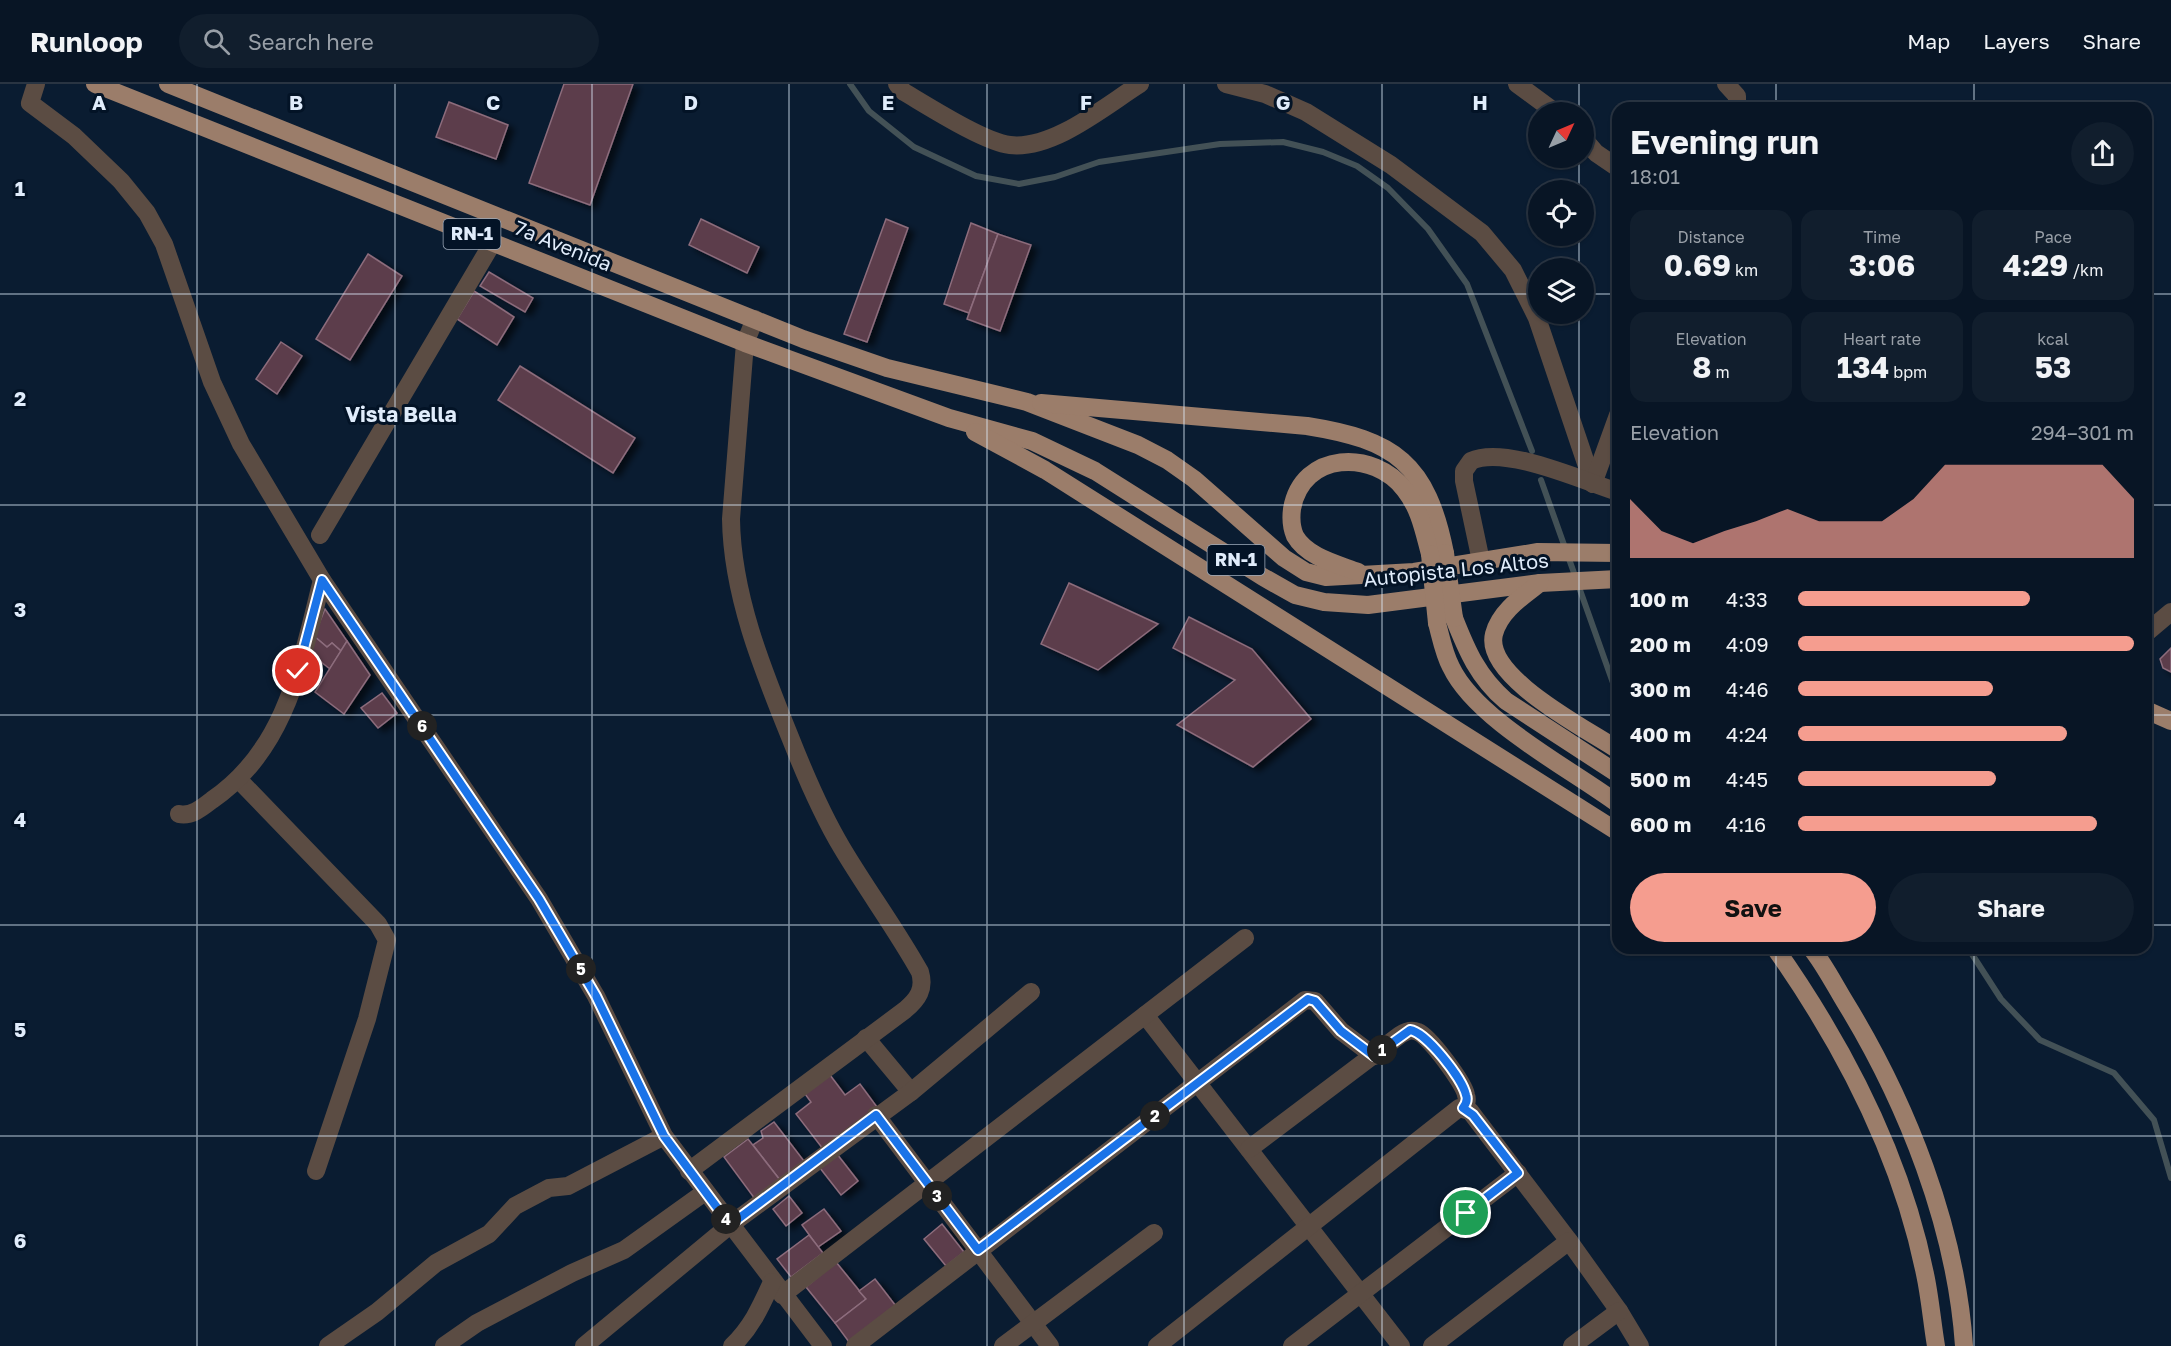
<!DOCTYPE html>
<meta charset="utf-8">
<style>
:root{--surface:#081525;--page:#111e2d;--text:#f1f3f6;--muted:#989fa7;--line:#293442;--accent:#f59d8f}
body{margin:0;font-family:"Golos Text",sans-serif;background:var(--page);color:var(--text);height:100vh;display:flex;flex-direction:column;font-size:22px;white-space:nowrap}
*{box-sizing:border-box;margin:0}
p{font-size:20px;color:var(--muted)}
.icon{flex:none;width:33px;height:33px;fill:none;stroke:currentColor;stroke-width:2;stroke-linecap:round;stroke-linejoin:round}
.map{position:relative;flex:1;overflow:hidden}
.side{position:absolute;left:1612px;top:18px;width:540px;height:852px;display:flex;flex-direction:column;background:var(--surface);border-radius:18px;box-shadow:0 2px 4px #0004,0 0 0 2px var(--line)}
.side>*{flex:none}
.needle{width:39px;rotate:46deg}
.controls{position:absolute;left:1528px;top:18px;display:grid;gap:12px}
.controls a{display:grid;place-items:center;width:66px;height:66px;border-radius:50%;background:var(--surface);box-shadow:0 2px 4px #0004,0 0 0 2px var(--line);font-size:30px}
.pin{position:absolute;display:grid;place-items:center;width:51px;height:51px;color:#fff;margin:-26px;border:3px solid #fff;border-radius:50%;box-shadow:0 2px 6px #0007}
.km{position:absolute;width:30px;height:30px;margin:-15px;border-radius:50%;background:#222;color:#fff;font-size:16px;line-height:30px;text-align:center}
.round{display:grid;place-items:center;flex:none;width:63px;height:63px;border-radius:32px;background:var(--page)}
.head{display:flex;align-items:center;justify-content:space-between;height:102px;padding:0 18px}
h1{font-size:33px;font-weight:700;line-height:45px}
.metrics{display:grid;grid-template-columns:repeat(3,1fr);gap:9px;height:102px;padding:6px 18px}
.metrics div{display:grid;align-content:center;border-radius:15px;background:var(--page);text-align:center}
.metrics b{font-size:30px;font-weight:700}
.metrics small{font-size:16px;font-weight:400}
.metrics p{font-size:16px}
.chart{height:168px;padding:12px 18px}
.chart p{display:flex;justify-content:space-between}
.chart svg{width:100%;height:108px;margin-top:6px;fill:var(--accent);opacity:.7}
.cta{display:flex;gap:12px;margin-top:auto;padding:12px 18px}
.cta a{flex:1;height:69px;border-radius:36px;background:var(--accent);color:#111;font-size:24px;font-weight:700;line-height:69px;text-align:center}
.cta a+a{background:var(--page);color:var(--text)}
ul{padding:0 18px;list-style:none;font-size:20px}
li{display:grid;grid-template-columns:96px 72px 1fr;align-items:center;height:45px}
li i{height:15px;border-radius:8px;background:var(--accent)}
header{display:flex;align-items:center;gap:36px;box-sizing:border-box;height:84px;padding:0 30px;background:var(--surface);border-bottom:2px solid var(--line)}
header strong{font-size:28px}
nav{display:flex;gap:33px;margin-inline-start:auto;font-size:21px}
.search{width:420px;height:54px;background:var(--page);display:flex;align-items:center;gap:15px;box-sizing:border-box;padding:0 21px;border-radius:33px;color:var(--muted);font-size:22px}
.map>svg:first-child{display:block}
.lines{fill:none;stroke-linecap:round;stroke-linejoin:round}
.stream{stroke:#435156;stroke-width:6}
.building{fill:#5b3e4c;stroke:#8d6c7c;stroke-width:1.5;filter:url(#shadow)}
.minor{stroke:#5b4c43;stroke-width:18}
.major{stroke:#9b7d6a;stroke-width:18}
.major-bridge{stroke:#9b7d6a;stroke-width:18}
.route-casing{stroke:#fff;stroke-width:12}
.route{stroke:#1a73e8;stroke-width:8}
.grid{fill:none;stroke:#e0ecfb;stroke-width:1.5;stroke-opacity:0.55}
.labels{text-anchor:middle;stroke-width:6;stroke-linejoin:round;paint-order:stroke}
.shield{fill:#031326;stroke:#9eabbb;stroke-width:1.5}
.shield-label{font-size:18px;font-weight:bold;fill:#e0ecfb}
.street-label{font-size:20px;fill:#e0ecfb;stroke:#031326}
.neighbourhood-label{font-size:21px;font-weight:bold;fill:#e0ecfb;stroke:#031326}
.grid-label{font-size:20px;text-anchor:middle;font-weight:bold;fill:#e0ecfb;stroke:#031326;stroke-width:6;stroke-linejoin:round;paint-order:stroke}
</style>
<header>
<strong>Runloop</strong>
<div class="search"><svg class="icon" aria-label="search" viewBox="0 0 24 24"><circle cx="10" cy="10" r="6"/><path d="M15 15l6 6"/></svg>Search here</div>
<nav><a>Map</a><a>Layers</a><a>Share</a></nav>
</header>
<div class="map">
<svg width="2171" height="1262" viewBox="0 0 2171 1262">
<defs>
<filter id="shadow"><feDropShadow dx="6" dy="4" stdDeviation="3" flood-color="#0009"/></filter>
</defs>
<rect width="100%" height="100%" fill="#0a1c31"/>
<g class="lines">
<g class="stream">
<polyline points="850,0 869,27 914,63 976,92 1019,100 1055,93 1099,78 1220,60 1283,58 1323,68 1357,82 1388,104 1428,145 1467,200 1532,367"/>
<polyline points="1541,396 1618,613"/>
<polyline points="1968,864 2001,915 2040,956 2114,989 2154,1036 2171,1094"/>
</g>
</g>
<g class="building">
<polygon points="564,0 633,0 590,121 529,99"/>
<polygon points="449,18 508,41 496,75 436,53"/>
<polygon points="701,135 759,163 747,189 689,161"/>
<polygon points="886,135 908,144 867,258 844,250"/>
<polygon points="971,139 998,150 969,229 944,220"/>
<polygon points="998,150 1031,161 1000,247 967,235"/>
<polygon points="368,170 402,192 350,276 316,255"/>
<polygon points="489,188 533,214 525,228 480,202"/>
<polygon points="474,207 514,233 497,261 457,235"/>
<polygon points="281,258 302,272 277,310 256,295"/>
<polygon points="520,282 635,354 613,389 498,316"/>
<polygon points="1069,499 1158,540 1098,586 1041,560"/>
<polygon points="325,525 347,557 341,567 332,559 327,563 314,552"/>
<polygon points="1189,533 1252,565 1311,635 1253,683 1177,641 1235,596 1173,564"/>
<polygon points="314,552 327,563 332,559 341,567 330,585 307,567"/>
<polygon points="347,557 370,591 344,630 315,608"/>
<polygon points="2171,564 2171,588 2163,584 2160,575"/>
<polygon points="382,609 397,629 378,644 361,624"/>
<polygon points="830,991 845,1011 860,1000 877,1023 823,1065 796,1030 811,1018 805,1010"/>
<polygon points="774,1038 804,1077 780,1096 753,1061 763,1054 761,1047"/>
<polygon points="748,1055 780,1096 755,1115 724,1073"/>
<polygon points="837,1070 858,1097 841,1111 820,1084"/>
<polygon points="789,1112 802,1129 786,1142 773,1125"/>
<polygon points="824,1125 841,1147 818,1163 802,1141"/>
<polygon points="942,1140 964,1168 946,1182 924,1155"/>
<polygon points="809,1151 823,1169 791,1193 777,1175"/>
<polygon points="836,1178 866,1215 835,1239 806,1203"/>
<polygon points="875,1195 896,1222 849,1258 835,1239 866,1215 859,1207"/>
</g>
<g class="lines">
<g class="minor">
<polyline points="36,0 30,19 74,52 121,97 147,129 164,160 212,298 241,360 322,496 539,815 596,912 664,1052 823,1262"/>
<path d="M897,0L904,8C928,22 984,58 1010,61C1053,66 1105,22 1140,0"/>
<polyline points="1226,0 1265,10 1306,28 1391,81 1482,149 1513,186 1537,234 1593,400"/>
<polyline points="1517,0 1555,28"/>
<polyline points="1726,0 1737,12 1737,24"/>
<polyline points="1584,55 1596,69 1618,84"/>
<polyline points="1593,400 1618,331"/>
<polyline points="320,451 493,158"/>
<path d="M1481,477L1464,397V387L1471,377C1505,361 1583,397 1618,408"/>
<polyline points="2146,549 2171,528"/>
<polyline points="238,695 378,840 387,856 367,935 316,1087"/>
<path d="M179,730C191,733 203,723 212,716C287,665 301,578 322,496"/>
<polyline points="1145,931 1401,1262"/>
<polyline points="866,954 911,1008"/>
<polyline points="876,1031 1050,1262"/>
<path d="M1249,1065L1400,951C1406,947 1411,945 1418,948C1429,952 1464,999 1466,1011C1468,1017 1466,1020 1463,1024"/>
<path d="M689,1087L905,926C918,915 925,905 920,888C896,845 867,806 842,764C821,729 805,691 790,653C762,584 732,510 731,435L745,259L755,235"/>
<polyline points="782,1211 1245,854"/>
<polyline points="328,1262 377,1228 436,1179 489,1150 515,1122 549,1104 568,1102 664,1052"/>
<polyline points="444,1262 477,1239 572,1189 624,1166 705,1108"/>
<polyline points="584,1262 730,1141 911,1008 1031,908"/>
<path d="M732,1262C752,1243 761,1222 772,1198"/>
<polyline points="855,1262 1305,916 1315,917 1341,947 1374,972"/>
<polyline points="1003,1262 1154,1149"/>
<polyline points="1157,1262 1459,1024 1470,1027 1569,1157 1619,1227 1640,1262"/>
<polyline points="1292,1262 1518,1089"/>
<polyline points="1432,1262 1569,1157"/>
<polyline points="1572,1262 1619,1227"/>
</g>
<g class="major">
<polyline points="95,0 745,259 949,334 1032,357 1095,387 1263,493 1295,511 1324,518 1368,521 1540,499 1618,495"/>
<polyline points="168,0 803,255 887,284 1027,318 1138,361 1167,376 1194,395 1284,474 1306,488 1326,493 1414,488 1538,468 1618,469"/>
<path d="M1041,319L1307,342C1395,356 1427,379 1445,469"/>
<polyline points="975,348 1045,386 1618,748"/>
<path d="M1358,488C1337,480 1307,473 1295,452C1291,443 1291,433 1292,425C1302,367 1374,365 1405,406C1420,425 1424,448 1430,470"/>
<path d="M1540,499C1522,513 1500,527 1494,550C1483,593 1589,646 1618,666"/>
<path d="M1454,534C1467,567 1478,593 1506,617L1618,690"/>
<path d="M1437,539C1441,554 1444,570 1451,583C1476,636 1571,685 1618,720"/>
<polyline points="2146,626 2171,637"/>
<path d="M1775,864C1844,962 1901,1071 1925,1190C1930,1213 1932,1238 1936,1262"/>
<path d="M1811,864C1824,880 1834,900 1845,918C1907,1019 1956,1143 1964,1262"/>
</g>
<g class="major-bridge">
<polyline points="1445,469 1454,534"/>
<polyline points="1430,470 1437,539"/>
</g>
</g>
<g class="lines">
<defs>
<path id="route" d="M298,587L322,496L539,815L596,912L664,1052L730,1141L876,1031L978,1166L1308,915L1315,917L1341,947L1374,972L1410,946C1426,948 1462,994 1466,1011C1468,1016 1466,1020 1463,1024L1473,1031L1518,1089L1466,1129"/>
</defs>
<use href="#route" class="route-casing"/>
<use href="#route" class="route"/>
</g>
<path class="grid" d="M197,0V1262M395,0V1262M592,0V1262M789,0V1262M987,0V1262M1184,0V1262M1382,0V1262M1579,0V28M1776,0V24M1974,0V24M1579,74V106M1579,152V184M0,210H1539M1584,210H1618M2146,210H2171M1579,230V1262M0,421H1618M2146,421H2171M0,631H1618M2146,631H2171M0,841H1618M2146,841H2171M1776,864V1262M1974,864V1262M0,1052H2171"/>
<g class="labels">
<g class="shield">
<rect x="443.5" y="135" width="57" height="30" rx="4.5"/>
<rect x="1207.5" y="461" width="57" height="30" rx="4.5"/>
</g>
<g class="shield-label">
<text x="472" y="156">RN-1</text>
<text x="1236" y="482">RN-1</text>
</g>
<g class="street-label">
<text transform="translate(563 162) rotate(22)" y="7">7a Avenida</text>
<text transform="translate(1456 486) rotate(-6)" y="7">Autopista Los Altos</text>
</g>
<g class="neighbourhood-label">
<text x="401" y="338">Vista Bella</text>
</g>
</g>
<g class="grid-label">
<text x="99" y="26">A</text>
<text x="296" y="26">B</text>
<text x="493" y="26">C</text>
<text x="691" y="26">D</text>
<text x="888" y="26">E</text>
<text x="1086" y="26">F</text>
<text x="1283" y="26">G</text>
<text x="1480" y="26">H</text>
<text x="20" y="112">1</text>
<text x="20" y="322">2</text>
<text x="20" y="533">3</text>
<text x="20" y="743">4</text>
<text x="20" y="953">5</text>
<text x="20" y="1164">6</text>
</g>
</svg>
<div class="controls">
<a><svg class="needle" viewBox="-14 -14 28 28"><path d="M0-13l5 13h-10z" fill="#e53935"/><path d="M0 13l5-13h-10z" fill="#989fa7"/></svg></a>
<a><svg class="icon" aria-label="locate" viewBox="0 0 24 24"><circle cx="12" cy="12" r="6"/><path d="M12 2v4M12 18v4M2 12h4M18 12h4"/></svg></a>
<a><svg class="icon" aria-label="layers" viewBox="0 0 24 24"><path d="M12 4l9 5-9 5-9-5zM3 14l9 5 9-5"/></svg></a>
</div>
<div class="pin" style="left:1466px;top:1129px;background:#1e9e55"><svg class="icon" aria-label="arrive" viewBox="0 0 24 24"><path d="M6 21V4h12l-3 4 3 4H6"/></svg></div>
<div class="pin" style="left:298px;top:587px;background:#d93025"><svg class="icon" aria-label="check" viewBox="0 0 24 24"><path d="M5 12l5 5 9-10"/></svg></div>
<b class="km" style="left:1382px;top:966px">1</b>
<b class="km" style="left:1155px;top:1032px">2</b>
<b class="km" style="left:937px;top:1112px">3</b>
<b class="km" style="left:726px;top:1135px">4</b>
<b class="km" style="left:581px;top:885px">5</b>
<b class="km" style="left:422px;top:642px">6</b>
<section class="side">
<div class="head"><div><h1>Evening run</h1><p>18:01</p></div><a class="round"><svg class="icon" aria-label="share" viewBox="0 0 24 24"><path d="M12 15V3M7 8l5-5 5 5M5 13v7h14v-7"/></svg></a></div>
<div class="metrics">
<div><p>Distance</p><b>0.69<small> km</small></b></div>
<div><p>Time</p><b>3:06</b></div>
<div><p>Pace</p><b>4:29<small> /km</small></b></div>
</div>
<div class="metrics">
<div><p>Elevation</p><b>8<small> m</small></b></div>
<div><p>Heart rate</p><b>134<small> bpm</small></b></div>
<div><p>kcal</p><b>53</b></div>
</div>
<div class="chart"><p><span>Elevation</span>294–301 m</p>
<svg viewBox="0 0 160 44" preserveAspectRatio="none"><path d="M0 44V20L10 33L20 38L30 33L40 29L50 24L60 29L70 29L80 29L90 20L100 6L110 6L120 6L130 6L140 6L150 6L160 20V44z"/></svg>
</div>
<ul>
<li><b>100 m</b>4:33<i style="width:69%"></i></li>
<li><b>200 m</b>4:09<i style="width:100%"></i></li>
<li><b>300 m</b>4:46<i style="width:58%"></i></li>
<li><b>400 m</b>4:24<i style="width:80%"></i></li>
<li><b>500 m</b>4:45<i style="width:59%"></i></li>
<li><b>600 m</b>4:16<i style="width:89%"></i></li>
</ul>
<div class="cta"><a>Save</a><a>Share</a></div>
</section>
</div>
